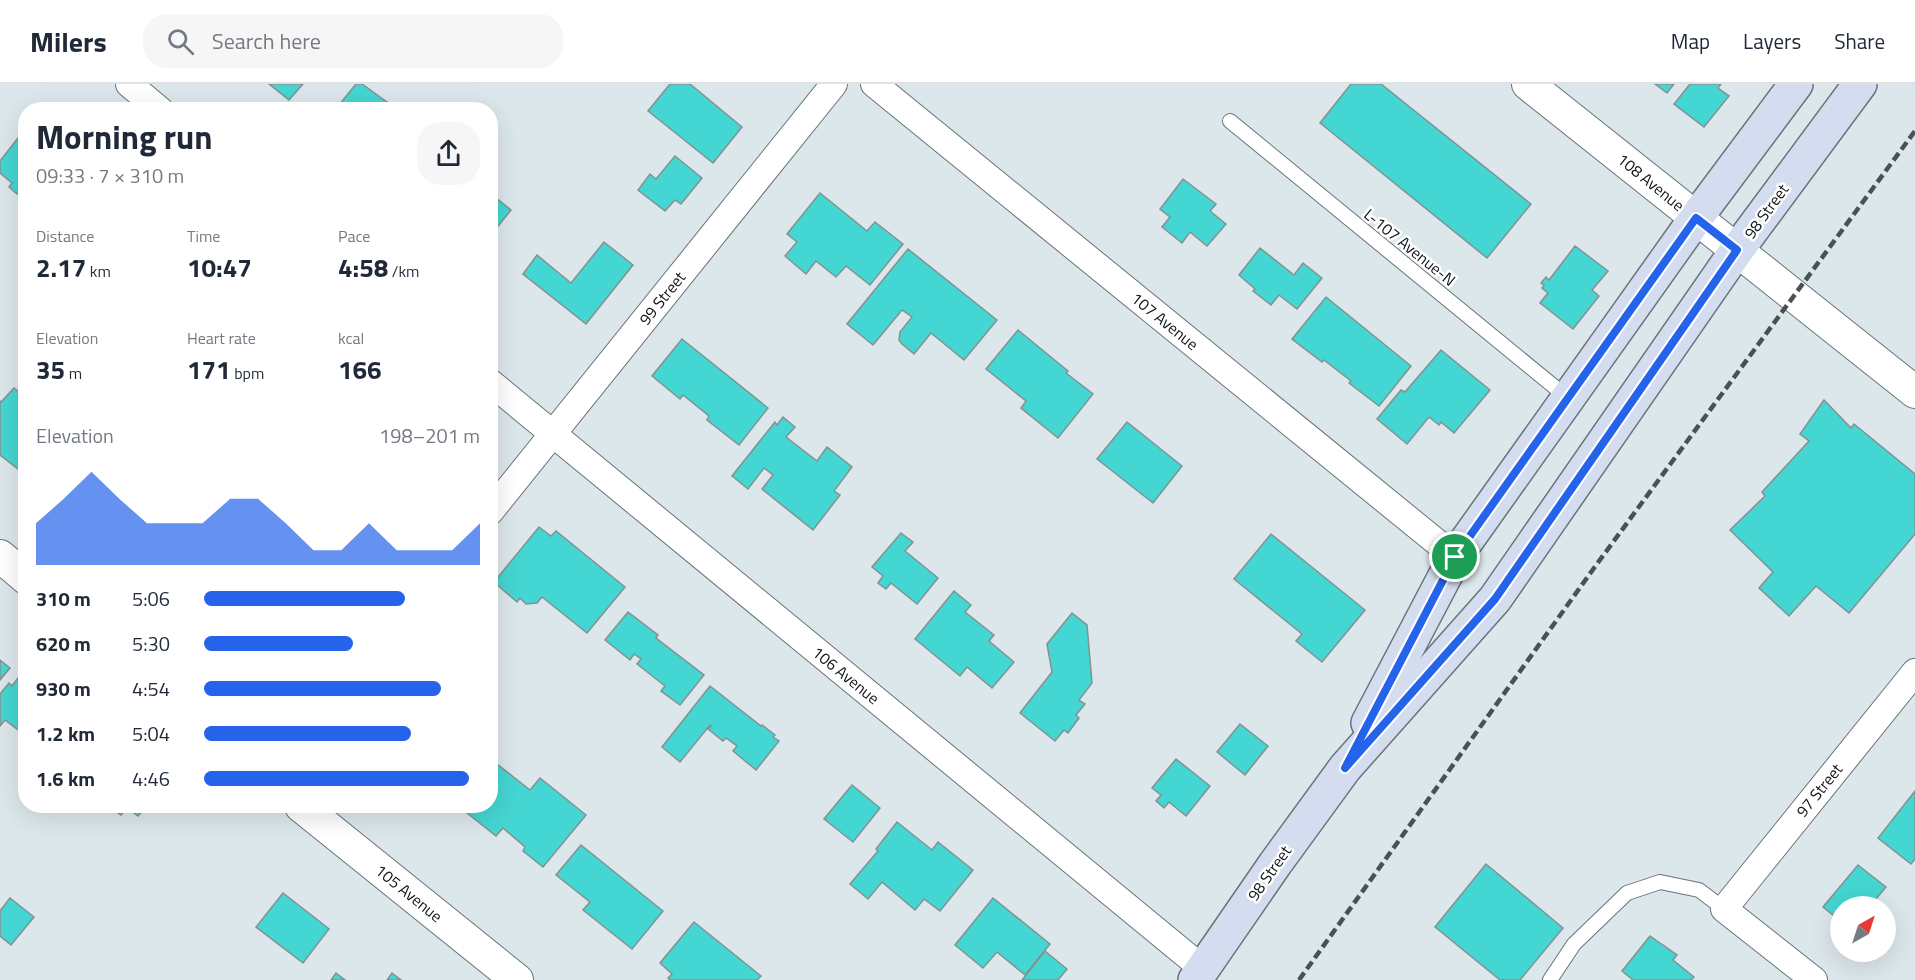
<!DOCTYPE html>
<meta charset="utf-8">
<style>
:root{--surface:#fff;--page:#f6f6f7;--text:#1f2937;--muted:#747a83;--line:#e0e1e3;--accent:#2563eb}
body{margin:0;font-family:"Titillium Web",sans-serif;background:var(--page);color:var(--text);height:100vh;display:flex;flex-direction:column;font-size:22px;white-space:nowrap}
*{box-sizing:border-box;margin:0}
p{font-size:20px;color:var(--muted)}
.icon{flex:none;width:33px;height:33px;fill:none;stroke:currentColor;stroke-width:2;stroke-linecap:round;stroke-linejoin:round}
.map{position:relative;flex:1;overflow:hidden}
.panel{position:absolute;left:18px;top:18px;width:480px;height:711px;display:flex;flex-direction:column;background:var(--surface);border-radius:24px;box-shadow:0 6px 24px #0002}
.panel>*{flex:none}
.needle{width:39px;rotate:39deg}
.buttons{position:absolute;left:1830px;top:812px;display:grid;gap:12px}
.buttons a{display:grid;place-items:center;width:66px;height:66px;border-radius:50%;background:var(--surface);box-shadow:0 6px 24px #0002;font-size:30px}
.pin{position:absolute;display:grid;place-items:center;width:51px;height:51px;color:#fff;margin:-26px;border:3px solid #fff;border-radius:50%;box-shadow:0 2px 6px #0007}
.round{display:grid;place-items:center;flex:none;width:63px;height:63px;border-radius:24px;background:var(--page)}
.summary{display:flex;align-items:center;justify-content:space-between;height:102px;padding:0 18px}
h1{font-size:33px;font-weight:700;line-height:45px}
.stats{display:grid;grid-template-columns:repeat(3,1fr);gap:9px;height:102px;padding:6px 18px}
.stats div{display:grid;align-content:center}
.stats b{font-size:26px;font-weight:700}
.stats small{font-size:16px;font-weight:400}
.stats p{font-size:16px}
.chart{height:168px;padding:12px 18px}
.chart p{display:flex;justify-content:space-between}
.chart svg{width:100%;height:108px;margin-top:6px;fill:var(--accent);opacity:.7}
ul{padding:0 18px;list-style:none;font-size:20px}
li{display:grid;grid-template-columns:96px 72px 1fr;align-items:center;height:45px}
li i{height:15px;border-radius:8px;background:var(--accent)}
header{display:flex;align-items:center;gap:36px;box-sizing:border-box;height:84px;padding:0 30px;background:var(--surface);border-bottom:2px solid var(--line)}
header strong{font-size:28px}
nav{display:flex;gap:33px;margin-inline-start:auto;font-size:21px}
.search{width:420px;height:54px;background:var(--page);display:flex;align-items:center;gap:15px;box-sizing:border-box;padding:0 21px;border-radius:24px;color:var(--muted);font-size:22px}
.map>svg:first-child{display:block}
.building{fill:#44d6d2;stroke:#859191;stroke-width:1.5}
.lines{fill:none;stroke-linecap:round;stroke-linejoin:round}
.service-casing{stroke:#697378;stroke-width:16}
.minor-casing{stroke:#697378;stroke-width:28}
.tertiary-casing{stroke:#697378;stroke-width:34}
.secondary-casing{stroke:#697378;stroke-width:36}
.service{stroke:#fff;stroke-width:14}
.minor{stroke:#fff;stroke-width:26}
.tertiary{stroke:#fff;stroke-width:32}
.secondary{stroke:#d4ddef;stroke-width:33}
.rail{stroke:#4a5053;stroke-width:4.5;stroke-dasharray:9 4.5;stroke-linecap:butt}
.route-casing{stroke:#fff;stroke-width:12}
.route{stroke:#2563eb;stroke-width:8}
.labels{text-anchor:middle;stroke-width:5;stroke-linejoin:round;paint-order:stroke}
.street-label{font-size:16px;fill:#111517;stroke:#fff}
</style>
<header>
<strong>Milers</strong>
<div class="search"><svg class="icon" aria-label="search" viewBox="0 0 24 24"><circle cx="10" cy="10" r="6"/><path d="M15 15l6 6"/></svg>Search here</div>
<nav><a>Map</a><a>Layers</a><a>Share</a></nav>
</header>
<div class="map">
<svg width="1915" height="896" viewBox="0 0 1915 896">
<rect width="100%" height="100%" fill="#dce7ec"/>
<g class="building">
<polygon points="269,0 303,0 289,16"/>
<polygon points="356,0 362,0 398,26 345,26 339,21"/>
<polygon points="670,0 690,0 742,43 713,79 648,27"/>
<polygon points="1351,0 1381,0 1531,120 1487,174 1320,39"/>
<polygon points="1655,0 1674,0 1667,9"/>
<polygon points="1690,0 1721,0 1718,4 1729,12 1704,43 1674,20"/>
<polygon points="18,54 26,60 26,108 21,105 17,110 9,103 12,99 0,89 0,77"/>
<polygon points="675,72 702,94 681,120 675,116 665,127 638,106 650,90 656,95"/>
<polygon points="1183,95 1216,120 1210,127 1226,140 1207,162 1190,148 1182,159 1162,143 1170,133 1160,125"/>
<polygon points="490,109 511,126 490,152"/>
<polygon points="820,109 867,147 875,138 903,160 870,201 846,182 836,193 816,177 806,190 785,172 797,158 787,150"/>
<polygon points="604,158 633,181 586,240 523,190 537,171 571,199"/>
<polygon points="1575,162 1608,187 1592,206 1599,212 1573,245 1540,219 1548,209 1542,204 1544,201 1541,199 1546,193 1549,196"/>
<polygon points="1260,164 1294,191 1303,179 1322,194 1297,225 1279,211 1271,221 1253,207 1255,205 1239,191"/>
<polygon points="908,165 997,236 964,276 931,249 914,270 902,260 899,256 900,248 912,233 902,226 873,261 847,240"/>
<polygon points="1326,213 1411,282 1379,322 1349,299 1351,297 1324,276 1322,278 1292,255"/>
<polygon points="1018,246 1068,287 1066,289 1093,310 1058,354 1021,324 1026,317 986,285"/>
<polygon points="682,255 768,324 739,361 707,336 709,332 683,311 680,315 652,292"/>
<polygon points="1441,266 1490,306 1454,349 1441,338 1439,341 1429,333 1407,360 1377,335 1401,306 1405,308"/>
<polygon points="14,304 26,313 26,323 18,332 26,338 26,376 18,385 0,371 0,317 1,318"/>
<polygon points="1824,316 1851,344 1854,340 1915,390 1915,450 1849,529 1816,502 1789,532 1759,504 1773,488 1730,446 1765,412 1762,408 1809,357 1800,350"/>
<polygon points="783,333 795,343 786,353 817,377 827,363 852,383 834,407 840,411 813,446 762,405 773,391 764,384 748,405 732,392 775,338 777,341"/>
<polygon points="1127,338 1182,382 1153,419 1097,375"/>
<polygon points="539,443 551,452 556,447 625,503 587,549 542,513 537,519 526,520 520,514 517,518 494,498"/>
<polygon points="901,449 913,458 905,467 938,494 917,520 891,499 886,505 878,499 883,492 872,483"/>
<polygon points="1271,450 1365,526 1322,578 1296,557 1302,550 1234,495"/>
<polygon points="954,507 971,521 965,528 994,551 989,557 1014,578 992,604 967,583 960,592 915,555"/>
<polygon points="628,528 658,551 656,554 704,591 680,621 661,607 665,602 637,580 641,575 634,570 630,576 605,556"/>
<polygon points="1072,529 1087,541 1092,599 1079,616 1085,620 1076,631 1079,634 1068,649 1064,646 1055,657 1020,629 1052,588 1047,560"/>
<polygon points="0,576 10,584 0,596"/>
<polygon points="21,590 26,594 26,652 5,636 0,642 0,610 9,599 12,602"/>
<polygon points="710,602 761,642 762,641 775,651 773,653 779,657 756,686 733,667 737,662 726,654 723,657 708,645 711,642 710,641 680,678 662,663"/>
<polygon points="1240,640 1268,662 1245,691 1217,668"/>
<polygon points="1176,675 1210,702 1186,732 1169,718 1164,724 1156,717 1161,711 1152,704"/>
<polygon points="497,680 530,706 540,694 586,731 543,783 523,767 525,763 503,744 496,752 462,725 465,722 490,722 490,689"/>
<polygon points="852,701 880,724 853,758 824,735"/>
<polygon points="1915,707 1915,775 1911,780 1878,754"/>
<polygon points="108,722 147,722 138,732 127,724 121,731"/>
<polygon points="438,722 451,722 446,728"/>
<polygon points="897,738 932,766 938,758 973,786 940,827 924,815 915,826 882,798 868,815 850,800 878,767 876,765"/>
<polygon points="581,761 663,827 632,865 583,826 590,818 556,791"/>
<polygon points="1486,780 1563,844 1520,896 1500,896 1435,843"/>
<polygon points="1858,781 1886,803 1870,822 1840,822 1840,837 1823,823"/>
<polygon points="283,809 329,845 303,879 256,843"/>
<polygon points="10,814 34,833 11,861 0,852 0,827"/>
<polygon points="993,814 1050,860 1025,891 997,868 983,884 955,861"/>
<polygon points="694,838 761,892 757,896 670,896 668,894 672,890 660,879"/>
<polygon points="1650,852 1677,871 1673,876 1694,893 1691,896 1633,896 1622,887"/>
<polygon points="1045,867 1067,885 1058,896 1022,896"/>
<polygon points="336,889 345,896 331,896"/>
<polygon points="392,889 401,896 387,896"/>
</g>
<g class="lines">
<defs>
<g id="service">
<polyline points="1230,37 1568,314"/>
<polyline points="1550,896 1574,860 1627,809 1660,798 1699,806 1724,825"/>
</g>
<g id="minor">
<polyline points="129,0 160,26"/>
<polyline points="874,0 1455,473"/>
<polyline points="490,298 1202,884"/>
<polyline points="490,428 834,0"/>
<polyline points="1814,896 1724,825 1915,588"/>
</g>
<g id="tertiary">
<polyline points="1528,0 1915,308"/>
<polyline points="0,472 26,494"/>
<polyline points="301,722 517,896"/>
</g>
<g id="secondary">
<polyline points="1368,639 1455,473 1696,134 1796,0"/>
<polyline points="1195,896 1275,780 1345,684 1495,515 1737,166 1860,0"/>
</g>
</defs>
<use href="#service" class="service-casing"/>
<use href="#minor" class="minor-casing"/>
<use href="#tertiary" class="tertiary-casing"/>
<use href="#secondary" class="secondary-casing"/>
<use href="#service" class="service"/>
<use href="#minor" class="minor"/>
<use href="#tertiary" class="tertiary"/>
<use href="#secondary" class="secondary"/>
<polyline class="rail" points="1299,896 1594,484 1915,47"/>
</g>
<g class="lines">
<defs>
<polygon id="route" points="1696,134 1737,166 1495,515 1345,684 1455,473"/>
</defs>
<use href="#route" class="route-casing"/>
<use href="#route" class="route"/>
</g>
<g class="labels">
<g class="street-label">
<text transform="translate(1651 98) rotate(39)" y="6">108 Avenue</text>
<text transform="translate(1766 127) rotate(-54)" y="6">98 Street</text>
<text transform="translate(1410 163) rotate(39)" y="6">L-107 Avenue-N</text>
<text transform="translate(662 214) rotate(-51)" y="6">99 Street</text>
<text transform="translate(1165 237) rotate(39)" y="6">107 Avenue</text>
<text transform="translate(846 591) rotate(39)" y="6">106 Avenue</text>
<text transform="translate(1819 706) rotate(-51)" y="6">97 Street</text>
<text transform="translate(1269 789) rotate(-55)" y="6">98 Street</text>
<text transform="translate(409 809) rotate(39)" y="6">105 Avenue</text>
</g>
</g>
</svg>
<div class="buttons">
<a><svg class="needle" viewBox="-14 -14 28 28"><path d="M0-13l5 13h-10z" fill="#e53935"/><path d="M0 13l5-13h-10z" fill="#747a83"/></svg></a>
</div>
<div class="pin" style="left:1455px;top:473px;background:#1e9e55"><svg class="icon" aria-label="arrive" viewBox="0 0 24 24"><path d="M6 21V4h12l-3 4 3 4H6"/></svg></div>
<section class="panel">
<div class="summary"><div><h1>Morning run</h1><p>09:33 · 7 × 310 m</p></div><a class="round"><svg class="icon" aria-label="share" viewBox="0 0 24 24"><path d="M12 15V3M7 8l5-5 5 5M5 13v7h14v-7"/></svg></a></div>
<div class="stats">
<div><p>Distance</p><b>2.17<small> km</small></b></div>
<div><p>Time</p><b>10:47</b></div>
<div><p>Pace</p><b>4:58<small> /km</small></b></div>
</div>
<div class="stats">
<div><p>Elevation</p><b>35<small> m</small></b></div>
<div><p>Heart rate</p><b>171<small> bpm</small></b></div>
<div><p>kcal</p><b>166</b></div>
</div>
<div class="chart"><p><span>Elevation</span>198–201 m</p>
<svg viewBox="0 0 160 44" preserveAspectRatio="none"><path d="M0 44V27L10 17L20 6L30 17L40 27L50 27L60 27L70 17L80 17L90 27L100 38L110 38L120 27L130 38L140 38L150 38L160 27V44z"/></svg>
</div>
<ul>
<li><b>310 m</b>5:06<i style="width:73%"></i></li>
<li><b>620 m</b>5:30<i style="width:54%"></i></li>
<li><b>930 m</b>4:54<i style="width:86%"></i></li>
<li><b>1.2 km</b>5:04<i style="width:75%"></i></li>
<li><b>1.6 km</b>4:46<i style="width:96%"></i></li>
</ul>
</section>
</div>
